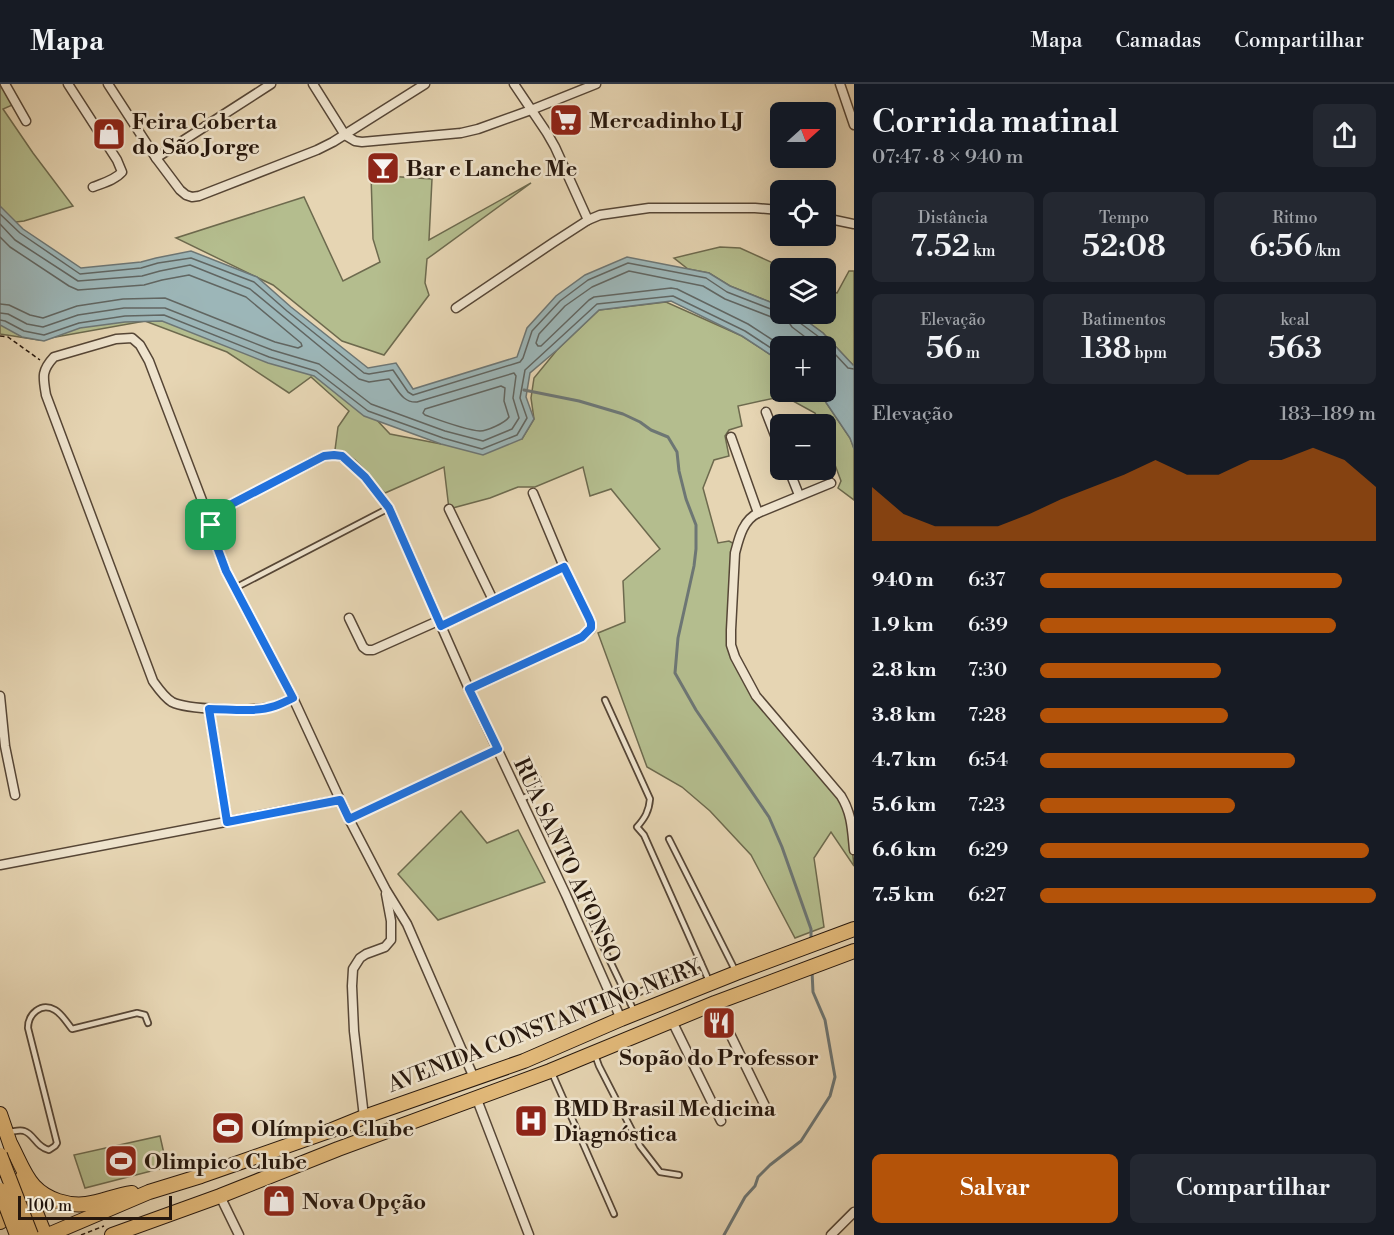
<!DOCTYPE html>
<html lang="pt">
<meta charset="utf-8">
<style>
:root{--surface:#171b24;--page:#242831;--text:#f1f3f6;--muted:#9ea1a6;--line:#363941;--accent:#b45309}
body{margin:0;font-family:"Libre Bodoni",serif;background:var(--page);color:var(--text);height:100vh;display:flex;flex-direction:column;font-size:22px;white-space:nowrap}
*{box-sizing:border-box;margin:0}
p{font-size:20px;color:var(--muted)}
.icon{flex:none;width:33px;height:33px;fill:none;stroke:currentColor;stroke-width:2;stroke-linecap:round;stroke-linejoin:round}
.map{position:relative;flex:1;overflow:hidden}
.panel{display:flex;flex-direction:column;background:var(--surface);width:540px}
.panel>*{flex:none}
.needle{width:39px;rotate:69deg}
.buttons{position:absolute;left:770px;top:18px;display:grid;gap:12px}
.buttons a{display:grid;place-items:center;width:66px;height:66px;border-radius:9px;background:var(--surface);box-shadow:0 6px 24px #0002;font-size:30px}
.scale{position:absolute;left:18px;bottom:15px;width:154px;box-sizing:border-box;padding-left:6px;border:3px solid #26170d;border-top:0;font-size:16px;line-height:21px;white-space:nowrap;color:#26170d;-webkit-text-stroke:4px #efe4ce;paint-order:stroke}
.pin{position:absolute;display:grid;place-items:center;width:51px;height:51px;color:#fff;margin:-26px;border-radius:12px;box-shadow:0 3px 9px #0006}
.round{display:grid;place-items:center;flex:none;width:63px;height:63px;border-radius:9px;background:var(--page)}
.overview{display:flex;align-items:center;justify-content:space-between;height:102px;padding:0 18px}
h1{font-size:33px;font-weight:600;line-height:45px}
.stats{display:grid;grid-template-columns:repeat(3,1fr);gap:9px;height:102px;padding:6px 18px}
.stats div{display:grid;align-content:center;border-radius:9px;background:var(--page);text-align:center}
.stats b{font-size:30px;font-weight:600}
.stats small{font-size:16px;font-weight:400}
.stats p{font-size:16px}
.chart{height:168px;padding:12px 18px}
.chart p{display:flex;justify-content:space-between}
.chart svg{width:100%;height:108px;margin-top:6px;fill:var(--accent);opacity:.7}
.cta{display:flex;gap:12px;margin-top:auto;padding:12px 18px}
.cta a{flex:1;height:69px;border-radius:9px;background:var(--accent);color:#fff;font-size:24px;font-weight:600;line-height:69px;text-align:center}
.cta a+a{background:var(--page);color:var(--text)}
ul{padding:0 18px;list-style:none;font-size:20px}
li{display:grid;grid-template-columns:96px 72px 1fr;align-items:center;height:45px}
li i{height:15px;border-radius:8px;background:var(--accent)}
header{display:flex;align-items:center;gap:36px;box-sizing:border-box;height:84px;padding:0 30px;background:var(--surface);border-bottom:2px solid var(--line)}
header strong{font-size:28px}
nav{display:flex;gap:33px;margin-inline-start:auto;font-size:21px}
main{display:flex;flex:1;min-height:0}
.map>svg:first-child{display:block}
.green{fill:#b4bd8e;stroke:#6d6a4e;stroke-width:1.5}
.water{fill:#9cb6b8;stroke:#6d7674;stroke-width:1.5}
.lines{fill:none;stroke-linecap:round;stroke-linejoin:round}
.shore{stroke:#616662;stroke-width:1.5}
.stream{stroke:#6d7674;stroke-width:3}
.service-casing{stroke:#564636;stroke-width:8}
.minor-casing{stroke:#564636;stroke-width:11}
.trunk-casing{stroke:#26170d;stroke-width:16}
.path{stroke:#26170d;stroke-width:1.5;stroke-dasharray:4.5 3;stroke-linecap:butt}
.service{stroke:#efe4ce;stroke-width:4.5}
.minor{stroke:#efe4ce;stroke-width:8}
.trunk{stroke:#e3ba7a;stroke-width:14}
.primary-bridge-casing{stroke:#26170d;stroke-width:16;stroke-linecap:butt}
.primary-bridge{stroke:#e3ba7a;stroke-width:14}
.route-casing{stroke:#fff;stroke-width:12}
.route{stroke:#1a73e8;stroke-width:8}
.labels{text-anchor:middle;stroke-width:5;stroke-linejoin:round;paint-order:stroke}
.poi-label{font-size:22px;font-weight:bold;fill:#26170d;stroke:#efe4ce;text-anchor:start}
.street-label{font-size:22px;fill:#26170d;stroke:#efe4ce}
</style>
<header>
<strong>Mapa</strong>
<nav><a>Mapa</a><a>Camadas</a><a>Compartilhar</a></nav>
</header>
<main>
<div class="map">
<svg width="854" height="1151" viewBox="0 0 854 1151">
<rect width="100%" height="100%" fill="#e6d5b3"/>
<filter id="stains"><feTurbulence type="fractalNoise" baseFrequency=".00333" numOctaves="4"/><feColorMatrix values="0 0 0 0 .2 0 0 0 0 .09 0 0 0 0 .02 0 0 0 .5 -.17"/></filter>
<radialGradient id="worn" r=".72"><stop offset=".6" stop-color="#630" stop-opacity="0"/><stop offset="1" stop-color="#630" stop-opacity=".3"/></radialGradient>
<g class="green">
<polygon points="0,0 7,0 17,19 3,25 33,69 73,122 24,137 0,140"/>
<polygon points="371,91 432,95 429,156 531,99 427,175 425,199 429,211 384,271 342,257 273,201 176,154 304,113 343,197 380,178 373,155"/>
<polygon points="720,163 740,164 784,184 780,184 780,222 730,202 709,189 688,185 674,174"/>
<polygon points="849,187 854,187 854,282 823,249 797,230 825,230 825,204 837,209"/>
<polygon points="142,198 328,284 390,350 441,360 522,355 534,335 531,314 534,294 557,266 599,226 666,218 742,252 780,277 780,308 819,308 850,354 854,364 854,416 838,404 841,397 825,354 825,340 820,340 815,329 784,312 738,322 742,342 729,346 725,352 729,372 714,376 703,404 718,459 729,457 738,462 731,546 735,573 756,612 848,723 854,782 831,748 814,774 824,843 795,854 751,771 710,727 682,703 647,683 598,549 625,538 623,497 660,465 611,405 590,412 583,383 535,403 518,403 490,414 449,425 444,383 385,409 335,366 338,343 349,327 311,293 289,309 227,268 145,237 39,256 0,250 0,200"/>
<polygon points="461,727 487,759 518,746 545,798 438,836 398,790"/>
<polygon points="160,1052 167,1083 85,1104 74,1071"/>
</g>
<polygon class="water" points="0,122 23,145 81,184 141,178 156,174 191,167 257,193 291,223 368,284 396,279 413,305 517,273 527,244 556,212 585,191 627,173 709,189 730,202 780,222 780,230 797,230 823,249 854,282 854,365 850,354 819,308 825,308 825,262 780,262 780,277 742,252 671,217 599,226 557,266 530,289 526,313 534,335 522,355 483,371 441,360 364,332 314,292 268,279 162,237 125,238 80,244 44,257 22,253 0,241"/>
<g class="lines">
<g class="shore">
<polyline points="0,130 20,149 80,190 141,184 158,179 191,174 254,198 287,227 364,289 369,290 393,286 408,308 413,311 520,278 523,274 532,247 560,217 588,196 628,179 706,194 727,208 776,227 780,227"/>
<path d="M0,140L15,156L78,197L142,192L160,187L190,181L250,205L359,295L369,298L389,295C398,305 402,319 417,318L514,289L516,292L513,314L519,334L512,345L483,357L445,347L371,320L319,280L272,266L165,224H124L78,231L43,243L27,240L8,230L0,229"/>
<polyline points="0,153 10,163 69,202 78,206 144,201 162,196 189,191 246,213 301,259 302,262 298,264 275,258 165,214 123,215 77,222 43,234 30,231 9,221 0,220"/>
<polyline points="794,230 796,236 819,253 848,284 854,285"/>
<polyline points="0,236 5,237 24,247 44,251 79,239 125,232 164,231 269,273 316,287 368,327 443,354 482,365 517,351 527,334 520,314 525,286 597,220 673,212 745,247 780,270"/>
<polyline points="782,262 748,240 677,205 671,204 594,213 589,216 541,262 538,262 536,259 539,250 565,222 592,203 629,187 703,202 725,215 774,234 786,234 792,243 817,262"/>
<path d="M501,302L505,304L504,317L509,333C505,339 487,347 480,347C465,346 439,336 425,331L423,329L425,325Z"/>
</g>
<g class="stream">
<polyline points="524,306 579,317 623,330 640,338 651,346 668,353 677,368 679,387 686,415 696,441 696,465 694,482 678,554 675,589 696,626 769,733 782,763 811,845 811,856"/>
<polyline points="724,1151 745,1113 755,1102 758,1093 770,1081 801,1057 830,1012 835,993 825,936 813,908 812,887"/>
</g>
<defs>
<g id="service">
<polyline points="235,504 389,424"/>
<path d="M605,616L650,715C649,727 645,734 637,743L644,751L709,897"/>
<path d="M521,715C532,710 541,709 538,695"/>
<polyline points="349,735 498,665"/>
<polyline points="669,755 735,886"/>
<polyline points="586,827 634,927"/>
<polyline points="627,914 701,879"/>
<polyline points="595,971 599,982 640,1062 660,1088 679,1091"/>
<polyline points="552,989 614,1130"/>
<path d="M8,1048C13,1048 19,1045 24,1047C34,1050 36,1063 49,1066L55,1062L57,1059L28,944C28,930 41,918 55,926C62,930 67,939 72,945L137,929L145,931L148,939"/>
</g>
<g id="minor">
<polyline points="5,0 26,37"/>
<path d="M68,0L117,76L122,88C115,96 103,99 93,103"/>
<polyline points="108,0 156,74 180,106 186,111 192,113 199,112 317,66 333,58 425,0"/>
<polyline points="313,0 345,51 355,57 362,58 461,49 478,45 531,26 596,0"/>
<polyline points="514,0 547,49 555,63 588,136"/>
<polyline points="840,0 854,41"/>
<polyline points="156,74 271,0"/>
<polyline points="825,134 854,140"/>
<polyline points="456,224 554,158 588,136 600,131 649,124 755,124 780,126"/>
<polyline points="766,328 780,364"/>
<polyline points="731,353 758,429"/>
<polyline points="789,386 799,411"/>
<path d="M831,399L758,429C743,436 739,454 735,469L731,546V561L735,573L756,612L841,712C852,730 852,745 854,766"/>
<polyline points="449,425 493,516"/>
<path d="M211,440L149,277L140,261L132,254L116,255L54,273C41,287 43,293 46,311L153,597C158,604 164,613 172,618C188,626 247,627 266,624C276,623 284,618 293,614"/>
<polyline points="349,534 363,563 367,566 373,566 438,537"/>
<polyline points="441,542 564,483"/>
<polyline points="469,605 582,553 591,545 591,539 589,534 564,483 533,409"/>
<polyline points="0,612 5,662 15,711"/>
<polyline points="209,625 227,738"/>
<polyline points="0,781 340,716"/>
<polyline points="715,919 768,1028"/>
<polyline points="672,937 721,1037"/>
<polyline points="474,994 407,840 386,806 349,735 293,614 226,487 213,452 211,441 214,432 222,425 324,372 334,371 342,372 351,379 365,393 389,424 469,605 566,811 621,935"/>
<polyline points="476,1013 529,1151"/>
<polyline points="364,1033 354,947 352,902 353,885 360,874 366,870 385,863 391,856 391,837 386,810"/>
<polyline points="220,1112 239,1151"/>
<polyline points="831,1151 854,1128"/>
</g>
<g id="trunk">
<polyline points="0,1030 13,1068"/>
<path d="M11,1061C18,1074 24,1091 34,1102C47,1116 68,1122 86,1120C102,1118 116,1111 132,1109"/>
<polyline points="22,1094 45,1151"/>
<polyline points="0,1138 14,1129 19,1127"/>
<polyline points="48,1151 149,1108 201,1092 332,1046 364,1033 524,977 621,935 736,889 854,845"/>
<polyline points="112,1151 220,1112 338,1065 550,987 715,919 854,867"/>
</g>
</defs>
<use href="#service" class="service-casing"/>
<use href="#minor" class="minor-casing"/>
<use href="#trunk" class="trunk-casing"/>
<g class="path">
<polyline points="0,252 8,253 40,276"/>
<polyline points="81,1151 104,1142"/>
</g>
<use href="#service" class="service"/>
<use href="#minor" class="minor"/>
<use href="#trunk" class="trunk"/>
<defs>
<g id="primary-bridge">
<polyline points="0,1071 31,1151"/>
<polyline points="0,1106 17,1151"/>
</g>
</defs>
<use href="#primary-bridge" class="primary-bridge-casing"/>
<use href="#primary-bridge" class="primary-bridge"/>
</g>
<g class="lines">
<defs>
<path id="route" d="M334,371L342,372L365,393L389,424L441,542L564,483L589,534L591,539V544L582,553L469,605L498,665L349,735L340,716L227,738L209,625C230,625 254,629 275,622C281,620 287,617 293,614L226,487L213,452L211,441L214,432L222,425L324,372Z"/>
</defs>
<use href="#route" class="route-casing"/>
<use href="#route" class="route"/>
</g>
<defs>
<symbol id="supermarket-square" viewBox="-11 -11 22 22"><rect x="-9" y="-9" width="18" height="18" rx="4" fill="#8f2418" stroke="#efe4ce"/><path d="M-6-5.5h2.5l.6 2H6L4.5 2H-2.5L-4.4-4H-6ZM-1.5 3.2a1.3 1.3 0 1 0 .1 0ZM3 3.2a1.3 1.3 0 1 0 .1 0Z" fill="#fff"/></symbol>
<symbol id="shop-square" viewBox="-11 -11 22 22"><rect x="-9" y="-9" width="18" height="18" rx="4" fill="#8f2418" stroke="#efe4ce"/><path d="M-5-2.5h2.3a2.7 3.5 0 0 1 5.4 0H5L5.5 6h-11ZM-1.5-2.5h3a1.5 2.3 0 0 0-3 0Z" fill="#fff"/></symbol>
<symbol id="bar-square" viewBox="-11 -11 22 22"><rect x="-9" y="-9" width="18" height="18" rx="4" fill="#8f2418" stroke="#efe4ce"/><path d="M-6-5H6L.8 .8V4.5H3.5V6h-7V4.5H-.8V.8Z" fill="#fff"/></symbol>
<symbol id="restaurant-square" viewBox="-11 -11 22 22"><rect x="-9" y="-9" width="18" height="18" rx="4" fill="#8f2418" stroke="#efe4ce"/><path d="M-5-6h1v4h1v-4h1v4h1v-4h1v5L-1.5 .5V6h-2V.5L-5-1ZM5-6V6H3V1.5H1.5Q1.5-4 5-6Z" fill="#fff"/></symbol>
<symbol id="hospital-square" viewBox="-11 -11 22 22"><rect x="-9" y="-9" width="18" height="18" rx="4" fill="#8f2418" stroke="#efe4ce"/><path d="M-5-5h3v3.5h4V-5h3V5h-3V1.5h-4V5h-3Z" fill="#fff"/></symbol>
<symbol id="stadium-square" viewBox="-11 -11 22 22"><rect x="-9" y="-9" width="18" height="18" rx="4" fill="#8f2418" stroke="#efe4ce"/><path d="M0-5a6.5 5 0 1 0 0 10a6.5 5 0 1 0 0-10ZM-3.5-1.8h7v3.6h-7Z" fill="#fff"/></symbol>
</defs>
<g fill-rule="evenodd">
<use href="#supermarket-square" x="547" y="17" width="38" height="38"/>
<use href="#shop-square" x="90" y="31" width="38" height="38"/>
<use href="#bar-square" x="364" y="65" width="38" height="38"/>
<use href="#restaurant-square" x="700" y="920" width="38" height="38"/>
<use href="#hospital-square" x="512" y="1018" width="38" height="38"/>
<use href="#stadium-square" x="209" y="1025" width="38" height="38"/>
<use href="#stadium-square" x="102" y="1058" width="38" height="38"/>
<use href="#shop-square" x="260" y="1098" width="38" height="38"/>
</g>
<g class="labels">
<g class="poi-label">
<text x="589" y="44">Mercadinho LJ</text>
<text x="132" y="45">Feira Coberta<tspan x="132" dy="25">do São Jorge</tspan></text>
<text x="406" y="92">Bar e Lanche Me</text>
<text x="719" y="981" text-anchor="middle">Sopão do Professor</text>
<text x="554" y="1032">BMD Brasil Medicina<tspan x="554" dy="25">Diagnóstica</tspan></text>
<text x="251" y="1052">Olímpico Clube</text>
<text x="144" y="1085">Olimpico Clube</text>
<text x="302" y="1125">Nova Opção</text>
</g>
<g class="street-label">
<text transform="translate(568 776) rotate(65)" y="8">RUA SANTO AFONSO</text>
<text transform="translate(544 941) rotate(-21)" y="8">AVENIDA CONSTANTINO NERY</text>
</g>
</g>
<rect width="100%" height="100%" filter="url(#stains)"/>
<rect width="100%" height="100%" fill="url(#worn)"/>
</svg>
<div class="buttons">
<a><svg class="needle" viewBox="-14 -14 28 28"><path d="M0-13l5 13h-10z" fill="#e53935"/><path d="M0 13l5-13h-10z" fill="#9ea1a6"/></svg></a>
<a><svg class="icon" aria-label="locate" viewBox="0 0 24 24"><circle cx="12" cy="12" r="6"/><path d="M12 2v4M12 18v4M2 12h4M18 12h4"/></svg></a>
<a><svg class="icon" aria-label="layers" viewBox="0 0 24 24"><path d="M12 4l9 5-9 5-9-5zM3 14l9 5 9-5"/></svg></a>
<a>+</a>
<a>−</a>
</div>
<div class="scale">100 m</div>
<div class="pin" style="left:211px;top:441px;background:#1e9e55"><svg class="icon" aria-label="arrive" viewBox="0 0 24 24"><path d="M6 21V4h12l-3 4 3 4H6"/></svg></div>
</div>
<section class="panel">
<div class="overview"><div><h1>Corrida matinal</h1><p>07:47 · 8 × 940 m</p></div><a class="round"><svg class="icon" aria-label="share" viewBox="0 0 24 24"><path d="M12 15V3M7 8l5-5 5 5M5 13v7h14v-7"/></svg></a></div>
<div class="stats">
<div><p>Distância</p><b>7.52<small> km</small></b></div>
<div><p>Tempo</p><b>52:08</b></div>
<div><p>Ritmo</p><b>6:56<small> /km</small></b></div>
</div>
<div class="stats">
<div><p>Elevação</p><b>56<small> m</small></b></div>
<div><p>Batimentos</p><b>138<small> bpm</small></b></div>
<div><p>kcal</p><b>563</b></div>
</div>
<div class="chart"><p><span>Elevação</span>183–189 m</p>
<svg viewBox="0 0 160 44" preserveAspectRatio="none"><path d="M0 44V22L10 33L20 38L30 38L40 38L50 33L60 27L70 22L80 17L90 11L100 17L110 17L120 11L130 11L140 6L150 11L160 22V44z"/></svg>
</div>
<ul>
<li><b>940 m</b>6:37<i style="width:90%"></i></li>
<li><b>1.9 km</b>6:39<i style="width:88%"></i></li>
<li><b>2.8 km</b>7:30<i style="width:54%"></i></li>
<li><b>3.8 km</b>7:28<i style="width:56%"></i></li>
<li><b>4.7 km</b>6:54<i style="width:76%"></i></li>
<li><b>5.6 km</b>7:23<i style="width:58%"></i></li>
<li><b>6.6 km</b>6:29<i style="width:98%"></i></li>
<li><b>7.5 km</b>6:27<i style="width:100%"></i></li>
</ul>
<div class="cta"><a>Salvar</a><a>Compartilhar</a></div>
</section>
</main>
